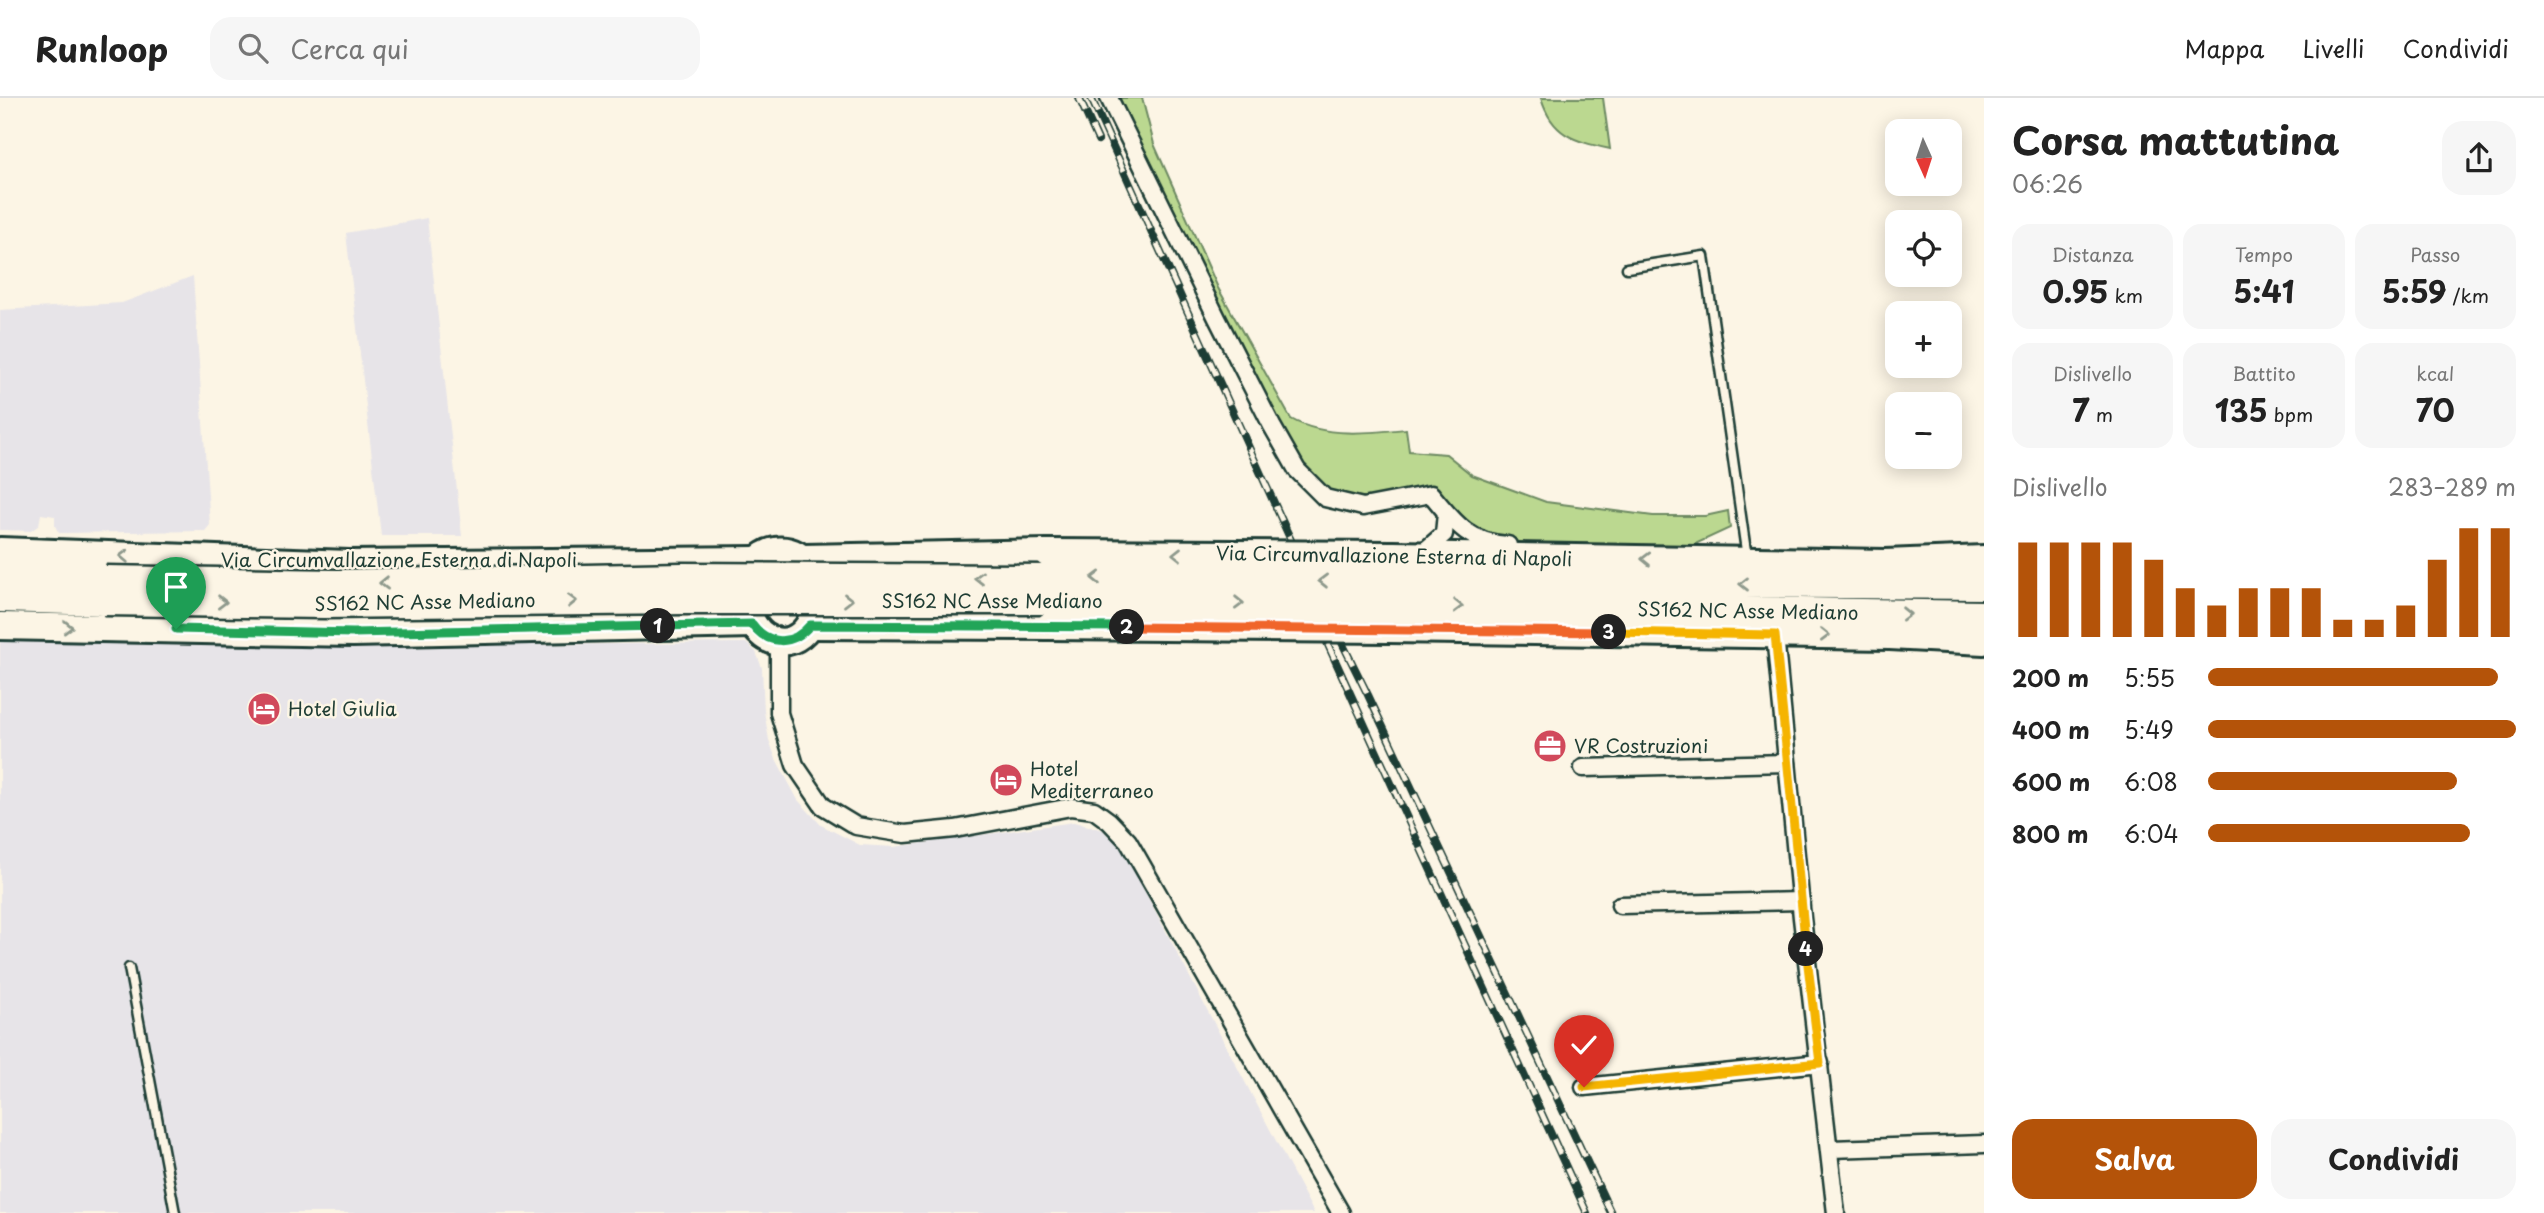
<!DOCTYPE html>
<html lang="it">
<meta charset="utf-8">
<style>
:root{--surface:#fff;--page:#f6f6f6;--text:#222;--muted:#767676;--line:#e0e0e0;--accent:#b45309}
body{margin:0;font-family:"Playpen Sans",sans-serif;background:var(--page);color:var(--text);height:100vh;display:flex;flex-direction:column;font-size:26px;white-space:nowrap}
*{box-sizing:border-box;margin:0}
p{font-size:23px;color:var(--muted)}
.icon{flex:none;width:38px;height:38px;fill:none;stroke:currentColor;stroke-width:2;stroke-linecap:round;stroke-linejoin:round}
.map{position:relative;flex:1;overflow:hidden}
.details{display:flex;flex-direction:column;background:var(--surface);width:560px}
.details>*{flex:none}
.needle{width:46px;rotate:177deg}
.fabs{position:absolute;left:1885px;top:21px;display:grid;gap:14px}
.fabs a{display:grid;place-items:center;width:77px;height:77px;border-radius:14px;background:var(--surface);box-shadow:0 4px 18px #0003;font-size:35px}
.pin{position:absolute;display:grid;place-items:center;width:60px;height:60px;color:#fff;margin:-72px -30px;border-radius:50% 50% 50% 0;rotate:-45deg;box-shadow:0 0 7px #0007}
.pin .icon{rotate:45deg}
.km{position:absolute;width:35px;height:35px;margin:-18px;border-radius:50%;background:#222;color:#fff;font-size:19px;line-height:35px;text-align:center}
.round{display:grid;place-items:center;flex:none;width:74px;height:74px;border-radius:21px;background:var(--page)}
.overview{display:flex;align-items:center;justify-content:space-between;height:119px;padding:0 28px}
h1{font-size:38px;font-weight:700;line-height:52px}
.metrics{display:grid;grid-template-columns:repeat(3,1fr);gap:10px;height:119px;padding:7px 28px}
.metrics div{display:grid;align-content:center;border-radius:18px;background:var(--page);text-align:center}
.metrics b{font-size:30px;font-weight:700}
.metrics small{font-size:19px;font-weight:400}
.metrics p{font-size:19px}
.chart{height:196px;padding:14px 28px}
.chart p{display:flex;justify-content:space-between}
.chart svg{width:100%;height:126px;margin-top:7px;stroke:var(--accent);stroke-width:6}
.action{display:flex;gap:14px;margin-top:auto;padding:14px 28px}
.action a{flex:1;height:80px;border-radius:21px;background:var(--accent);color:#fff;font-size:28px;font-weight:700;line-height:80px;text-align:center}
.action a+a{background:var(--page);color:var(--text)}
ul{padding:0 28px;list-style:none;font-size:23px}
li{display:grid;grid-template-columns:112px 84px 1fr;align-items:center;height:52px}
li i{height:18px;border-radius:9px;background:var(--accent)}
header{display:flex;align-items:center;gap:42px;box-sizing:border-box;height:98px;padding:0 35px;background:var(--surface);border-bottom:2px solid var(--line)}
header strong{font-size:33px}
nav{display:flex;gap:38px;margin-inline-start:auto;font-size:24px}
.search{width:490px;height:63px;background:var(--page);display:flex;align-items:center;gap:18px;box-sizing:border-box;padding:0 24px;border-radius:21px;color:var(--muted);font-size:26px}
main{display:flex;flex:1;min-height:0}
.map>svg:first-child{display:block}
.built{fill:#e7e4e8}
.green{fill:#bbd890;stroke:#6d8a62;stroke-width:2}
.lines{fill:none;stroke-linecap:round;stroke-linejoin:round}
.service-casing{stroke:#1f3d34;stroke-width:13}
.minor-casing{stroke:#1f3d34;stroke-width:21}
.primary-casing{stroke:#1f3d34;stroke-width:32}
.trunk-casing{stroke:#1f3d34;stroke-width:33}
.service{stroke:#fcf5e5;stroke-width:8}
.minor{stroke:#fcf5e5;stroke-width:16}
.primary{stroke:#fcf5e5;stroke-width:26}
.trunk{stroke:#fcf5e5;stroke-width:28}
.rail-casing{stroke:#1f3d34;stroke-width:8}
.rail{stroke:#fcf5e5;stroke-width:5;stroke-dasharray:16;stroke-linecap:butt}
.primary-bridge-casing{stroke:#1f3d34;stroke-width:32;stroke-linecap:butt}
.trunk-bridge-casing{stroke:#1f3d34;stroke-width:33;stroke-linecap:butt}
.primary-bridge{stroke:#fcf5e5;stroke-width:26}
.trunk-bridge{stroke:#fcf5e5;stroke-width:28}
.oneway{stroke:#8e998c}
.split-1-casing{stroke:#fff;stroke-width:14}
.split-2-casing{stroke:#fff;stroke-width:14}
.split-3-casing{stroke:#fff;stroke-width:14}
.split-4-casing{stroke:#fff;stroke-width:14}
.split-5-casing{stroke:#fff;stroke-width:14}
.split-1{stroke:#22a559;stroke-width:9}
.split-2{stroke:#22a559;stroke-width:9}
.split-3{stroke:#f0652b;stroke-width:9}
.split-4{stroke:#f5b400;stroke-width:9}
.split-5{stroke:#f5b400;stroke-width:9}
.labels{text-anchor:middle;stroke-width:5;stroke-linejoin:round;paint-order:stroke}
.street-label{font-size:19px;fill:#1f3d34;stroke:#fcf5e5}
.poi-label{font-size:19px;fill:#1f3d34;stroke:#fcf5e5;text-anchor:start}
</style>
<header>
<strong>Runloop</strong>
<div class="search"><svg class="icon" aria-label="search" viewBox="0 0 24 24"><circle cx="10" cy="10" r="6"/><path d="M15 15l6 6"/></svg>Cerca qui</div>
<nav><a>Mappa</a><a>Livelli</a><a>Condividi</a></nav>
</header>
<main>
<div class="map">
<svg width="1984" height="1115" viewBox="0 0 1984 1115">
<rect width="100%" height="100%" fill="#fcf5e5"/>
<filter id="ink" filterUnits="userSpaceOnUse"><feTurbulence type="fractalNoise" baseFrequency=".0143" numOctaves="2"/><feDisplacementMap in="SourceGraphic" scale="14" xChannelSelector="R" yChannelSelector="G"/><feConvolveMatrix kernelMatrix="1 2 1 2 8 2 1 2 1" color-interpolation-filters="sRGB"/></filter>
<g filter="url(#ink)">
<g class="built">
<polygon points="427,120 462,438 381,438 346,135"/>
<polygon points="193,178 210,427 205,433 59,435 55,428 55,418 41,416 39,427 31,433 0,432 0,212 122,205"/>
<polygon points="0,542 397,548 746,545 756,554 762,570 764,613 769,642 776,661 798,702 821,727 860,747 894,749 1074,724 1103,732 1123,752 1314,1115 0,1115"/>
</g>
<g class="green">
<path d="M1114,0H1142L1154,46L1218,190L1291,321C1325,340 1369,335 1406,331L1409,353L1446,356L1472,377L1546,404L1653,418H1705L1728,413L1730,430L1678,454L1591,452L1556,446L1495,444L1461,424L1446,402L1373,403L1339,400L1305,372L1249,279Z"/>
<path d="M1541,0H1603L1610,51C1575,43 1552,38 1541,0Z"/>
</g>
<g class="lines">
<defs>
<g id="service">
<polyline points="1627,170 1704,158 1747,460"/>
<polyline points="129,870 175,1115"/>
</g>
<g id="minor">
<path d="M1109,0L1217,220L1272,328L1297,372L1325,400L1363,409L1431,396C1454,424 1469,445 1508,447"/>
<polyline points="1420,457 1444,436 1446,415"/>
<polyline points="1775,537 1802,820 1836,1115"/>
<polyline points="779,543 779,615 795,667 823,708 856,728 905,736 955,731 1071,709 1094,712 1109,723 1128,743 1341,1115"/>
<polyline points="1583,670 1787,665"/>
<polyline points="1620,807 1801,803"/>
<polyline points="1584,989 1820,965"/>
<polyline points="1830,1051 1984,1046"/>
</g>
<g id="primary">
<polyline points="0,453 349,466 756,462"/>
<polyline points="1392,457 1886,465 1984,461"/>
<polyline points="804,460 1047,455"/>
<path d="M750,471C766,447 794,446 811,470"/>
<path d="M749,518C764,553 801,552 814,517"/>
<polyline points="810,527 1049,528"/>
<polyline points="0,528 353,535 752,526"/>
<polyline points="1389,531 1890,538 1984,543"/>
</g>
<g id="trunk">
<polyline points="0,478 105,482"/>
<polyline points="1391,483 1984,487"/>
<polyline points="0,500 104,503"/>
<polyline points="1390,507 1984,517"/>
</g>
</defs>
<use href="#service" class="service-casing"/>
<use href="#minor" class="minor-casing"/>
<use href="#primary" class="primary-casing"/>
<use href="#trunk" class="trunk-casing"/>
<use href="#service" class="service"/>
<use href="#minor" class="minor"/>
<use href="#primary" class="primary"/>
<use href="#trunk" class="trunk"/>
<defs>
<g id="rail">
<polyline points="1079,0 1098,42"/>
<polyline points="1091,0 1289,438 1368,597 1611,1115"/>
<polyline points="1288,459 1587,1115"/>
</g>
</defs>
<use href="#rail" class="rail-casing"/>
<use href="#rail" class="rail"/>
<defs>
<g id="primary-bridge">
<polyline points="1047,455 1392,457"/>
<polyline points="1049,528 1389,531"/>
</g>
<g id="trunk-bridge">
<polyline points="105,482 337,486 682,479 1391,483"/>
<polyline points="104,503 324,506 685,502 1049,502 1390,507"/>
</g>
</defs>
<use href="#primary-bridge" class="primary-bridge-casing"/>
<use href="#trunk-bridge" class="trunk-bridge-casing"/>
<use href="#primary-bridge" class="primary-bridge"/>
<use href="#trunk-bridge" class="trunk-bridge"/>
</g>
<defs><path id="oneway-chevron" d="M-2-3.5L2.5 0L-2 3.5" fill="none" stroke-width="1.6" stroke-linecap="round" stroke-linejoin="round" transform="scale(1.75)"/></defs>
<g class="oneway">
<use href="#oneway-chevron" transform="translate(1177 456) rotate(-180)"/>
<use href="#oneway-chevron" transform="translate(124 458) rotate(-178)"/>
<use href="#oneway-chevron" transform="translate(1646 461) rotate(-179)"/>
<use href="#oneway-chevron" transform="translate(979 480) rotate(-180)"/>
<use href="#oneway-chevron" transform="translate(1096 480) rotate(-179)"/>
<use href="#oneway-chevron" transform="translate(1323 483) rotate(-179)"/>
<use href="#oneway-chevron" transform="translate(384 485) rotate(179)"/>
<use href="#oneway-chevron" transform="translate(1744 486) rotate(-180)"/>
<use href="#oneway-chevron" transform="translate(848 502)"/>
<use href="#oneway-chevron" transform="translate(572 503) rotate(-1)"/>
<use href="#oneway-chevron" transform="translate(222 504) rotate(1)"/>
<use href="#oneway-chevron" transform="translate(1239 505) rotate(1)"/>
<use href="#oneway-chevron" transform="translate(1458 508) rotate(1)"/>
<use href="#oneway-chevron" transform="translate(1906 516) rotate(1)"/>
<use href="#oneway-chevron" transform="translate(68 529) rotate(1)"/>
<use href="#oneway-chevron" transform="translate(1825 537) rotate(1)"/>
</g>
</g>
<g class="lines" filter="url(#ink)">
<defs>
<polyline id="split-1" points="176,531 353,535 658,528"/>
<path id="split-2" d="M658,528L752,526C768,548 793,548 810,527L1127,529"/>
<polyline id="split-3" points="1127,529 1609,534"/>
<polyline id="split-4" points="1609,534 1775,537 1806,851"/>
<polyline id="split-5" points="1584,989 1820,965 1806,851"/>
</defs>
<use href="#split-1" class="split-1-casing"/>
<use href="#split-2" class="split-2-casing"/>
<use href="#split-3" class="split-3-casing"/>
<use href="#split-4" class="split-4-casing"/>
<use href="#split-5" class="split-5-casing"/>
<use href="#split-1" class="split-1"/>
<use href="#split-2" class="split-2"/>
<use href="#split-3" class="split-3"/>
<use href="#split-4" class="split-4"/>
<use href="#split-5" class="split-5"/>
</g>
<defs>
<symbol id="hotel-disc" viewBox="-11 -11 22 22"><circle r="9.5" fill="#d1495b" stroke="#fcf5e5"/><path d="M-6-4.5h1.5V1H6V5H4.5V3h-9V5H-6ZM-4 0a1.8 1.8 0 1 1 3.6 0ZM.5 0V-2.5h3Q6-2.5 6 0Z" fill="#fff"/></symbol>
<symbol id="office-disc" viewBox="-11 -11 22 22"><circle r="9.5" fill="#d1495b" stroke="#fcf5e5"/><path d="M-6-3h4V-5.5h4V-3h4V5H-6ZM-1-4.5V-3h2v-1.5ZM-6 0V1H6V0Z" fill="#fff"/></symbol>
</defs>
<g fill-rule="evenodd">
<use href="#hotel-disc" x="245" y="592" width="38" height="38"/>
<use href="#office-disc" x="1531" y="629" width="38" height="38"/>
<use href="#hotel-disc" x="987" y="663" width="38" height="38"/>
</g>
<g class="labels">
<g class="street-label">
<text transform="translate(1394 458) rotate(1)" y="7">Via Circumvallazione Esterna di Napoli</text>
<text x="399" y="469">Via Circumvallazione Esterna di Napoli</text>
<text x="992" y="510">SS162 NC Asse Mediano</text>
<text transform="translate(425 504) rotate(-1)" y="7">SS162 NC Asse Mediano</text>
<text transform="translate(1748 513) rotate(1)" y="7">SS162 NC Asse Mediano</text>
</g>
<g class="poi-label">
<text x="288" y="618">Hotel Giulia</text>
<text x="1574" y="655">VR Costruzioni</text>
<text x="1030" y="678">Hotel<tspan x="1030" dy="22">Mediterraneo</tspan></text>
</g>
</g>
</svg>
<div class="fabs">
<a><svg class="needle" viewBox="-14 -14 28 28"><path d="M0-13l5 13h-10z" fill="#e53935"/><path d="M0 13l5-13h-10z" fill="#767676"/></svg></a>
<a><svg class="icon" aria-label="locate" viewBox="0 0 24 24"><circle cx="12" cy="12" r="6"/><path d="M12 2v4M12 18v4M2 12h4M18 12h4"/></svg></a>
<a>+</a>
<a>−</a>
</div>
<div class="pin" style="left:176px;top:531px;background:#1e9e55"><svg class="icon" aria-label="arrive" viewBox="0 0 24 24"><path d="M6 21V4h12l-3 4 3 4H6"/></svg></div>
<div class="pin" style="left:1584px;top:989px;background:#d93025"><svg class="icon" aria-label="check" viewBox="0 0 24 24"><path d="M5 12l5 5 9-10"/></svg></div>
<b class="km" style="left:658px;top:528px">1</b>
<b class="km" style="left:1127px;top:529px">2</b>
<b class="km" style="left:1609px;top:534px">3</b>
<b class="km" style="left:1806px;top:851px">4</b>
</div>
<section class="details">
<div class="overview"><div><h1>Corsa mattutina</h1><p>06:26</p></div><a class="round"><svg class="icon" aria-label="share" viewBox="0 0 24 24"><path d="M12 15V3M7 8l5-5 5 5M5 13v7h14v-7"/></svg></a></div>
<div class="metrics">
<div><p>Distanza</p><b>0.95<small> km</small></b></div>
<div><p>Tempo</p><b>5:41</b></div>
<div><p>Passo</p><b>5:59<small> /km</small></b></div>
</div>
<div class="metrics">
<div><p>Dislivello</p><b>7<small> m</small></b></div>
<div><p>Battito</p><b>135<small> bpm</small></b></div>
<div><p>kcal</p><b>70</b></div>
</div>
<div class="chart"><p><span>Dislivello</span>283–289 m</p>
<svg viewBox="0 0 160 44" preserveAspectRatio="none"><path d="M5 44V11M15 44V11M25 44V11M35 44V11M45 44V17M55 44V27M65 44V33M75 44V27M85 44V27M95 44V27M105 44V38M115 44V38M125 44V33M135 44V17M145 44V6M155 44V6"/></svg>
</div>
<ul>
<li><b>200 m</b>5:55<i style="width:94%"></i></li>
<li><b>400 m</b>5:49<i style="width:100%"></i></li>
<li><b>600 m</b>6:08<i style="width:81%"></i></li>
<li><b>800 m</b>6:04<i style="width:85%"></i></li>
</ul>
<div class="action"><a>Salva</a><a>Condividi</a></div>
</section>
</main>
